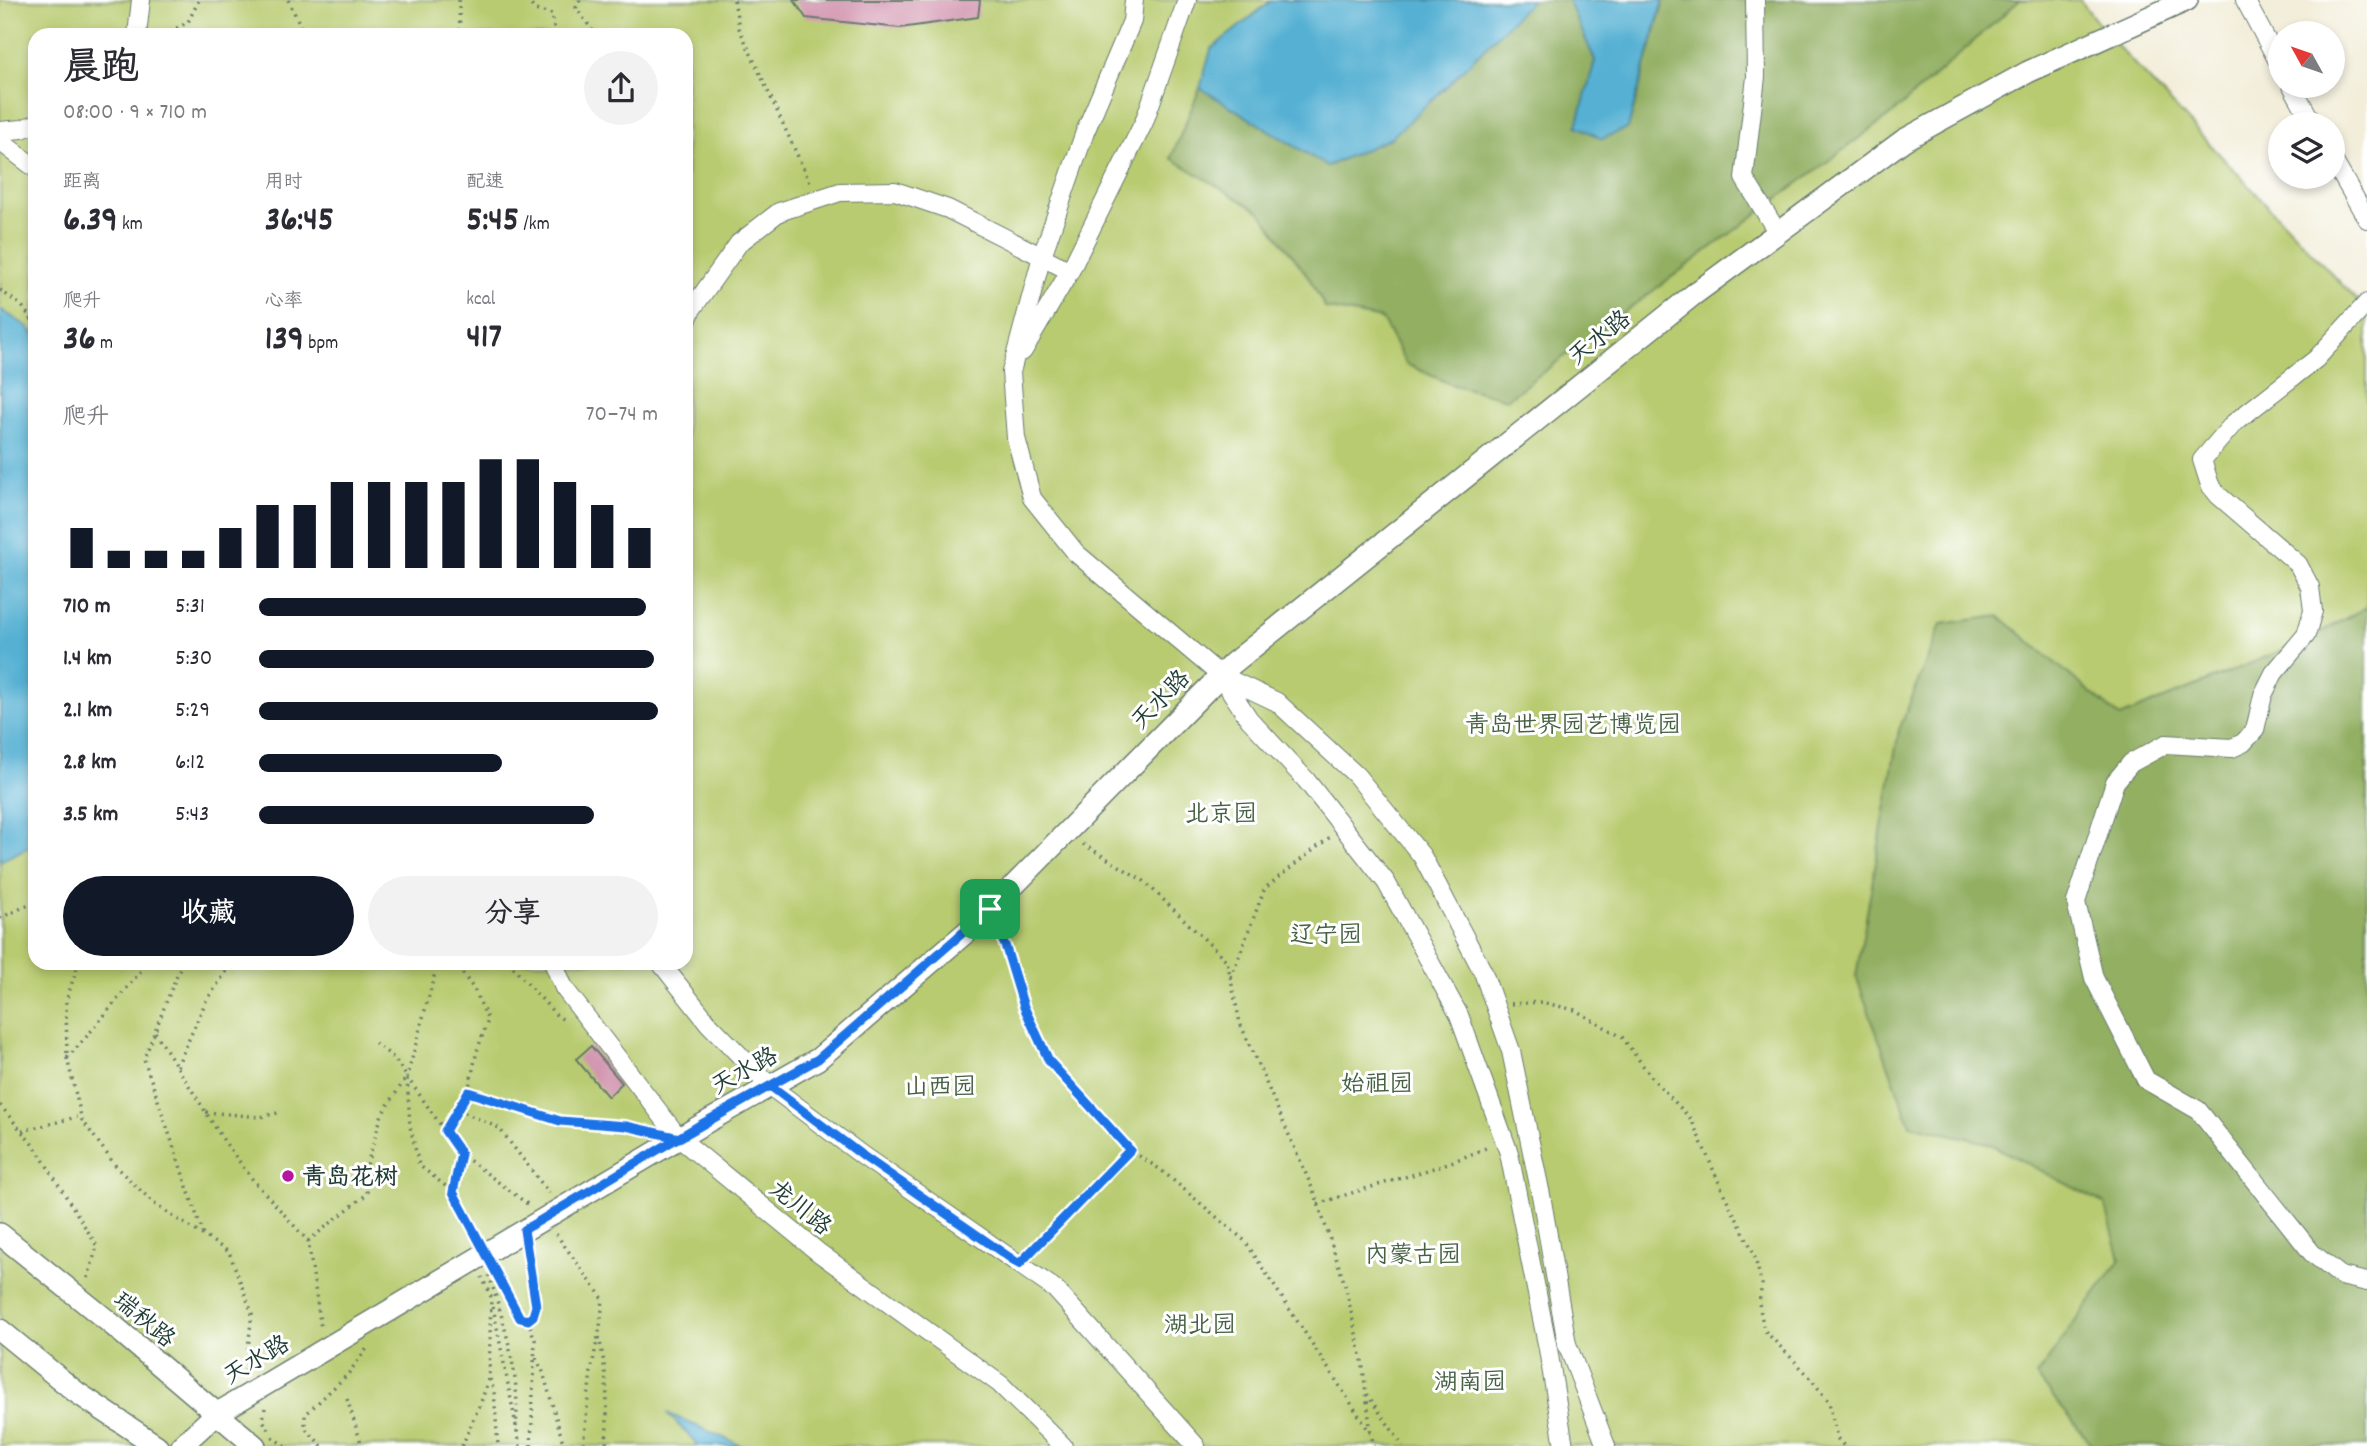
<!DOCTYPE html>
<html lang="zh">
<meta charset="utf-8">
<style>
:root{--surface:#fff;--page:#f2f2f3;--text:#2b2b33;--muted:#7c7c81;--accent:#111827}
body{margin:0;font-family:Dekko,"LXGW WenKai TC",sans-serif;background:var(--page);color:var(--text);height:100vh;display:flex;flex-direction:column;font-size:26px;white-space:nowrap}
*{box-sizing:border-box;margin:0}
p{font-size:23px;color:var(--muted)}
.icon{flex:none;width:38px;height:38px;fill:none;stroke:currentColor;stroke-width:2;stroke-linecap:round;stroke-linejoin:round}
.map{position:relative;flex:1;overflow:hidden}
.details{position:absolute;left:28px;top:28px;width:665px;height:942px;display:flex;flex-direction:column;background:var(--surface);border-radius:21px;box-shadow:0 4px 10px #0003}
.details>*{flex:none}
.needle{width:46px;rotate:310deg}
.fabs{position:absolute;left:2268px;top:21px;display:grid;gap:14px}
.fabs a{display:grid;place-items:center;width:77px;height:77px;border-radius:50%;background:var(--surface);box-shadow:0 4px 10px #0003;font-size:35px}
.pin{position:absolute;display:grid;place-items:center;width:60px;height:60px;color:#fff;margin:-30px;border-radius:14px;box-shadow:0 4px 10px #0006}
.round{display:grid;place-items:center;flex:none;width:74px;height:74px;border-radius:37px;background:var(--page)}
.summary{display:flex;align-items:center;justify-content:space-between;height:119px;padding:0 35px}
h1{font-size:38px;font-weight:800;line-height:52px}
.stats{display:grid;grid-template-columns:repeat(3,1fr);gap:10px;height:119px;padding:7px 35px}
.stats div{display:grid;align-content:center}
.stats b{font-size:35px;font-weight:800}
.stats small{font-size:19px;font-weight:400}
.stats p{font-size:19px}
.chart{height:196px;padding:14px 35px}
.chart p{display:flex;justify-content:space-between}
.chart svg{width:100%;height:126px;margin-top:7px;stroke:var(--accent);stroke-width:6}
.action{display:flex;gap:14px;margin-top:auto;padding:14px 35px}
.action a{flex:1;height:80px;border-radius:42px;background:var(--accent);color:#fff;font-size:28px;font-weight:800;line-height:80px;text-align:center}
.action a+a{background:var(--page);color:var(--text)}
ul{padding:0 35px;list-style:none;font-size:23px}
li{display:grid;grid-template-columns:112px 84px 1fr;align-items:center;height:52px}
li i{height:18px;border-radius:9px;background:var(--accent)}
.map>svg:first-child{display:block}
.green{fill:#b8cb6f;stroke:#6c8452;stroke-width:2;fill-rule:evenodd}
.forest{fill:#92af62;stroke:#58764b;stroke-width:2}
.water{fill:#55b0d3;stroke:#3a7684;stroke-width:2}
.building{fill:#d397b0}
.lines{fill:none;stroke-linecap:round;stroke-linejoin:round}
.minor-casing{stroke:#697b6e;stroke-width:20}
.tertiary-casing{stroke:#697b6e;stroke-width:24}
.path{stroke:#697b6e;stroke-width:3.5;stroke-dasharray:2 5;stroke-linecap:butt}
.minor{stroke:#fff;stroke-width:18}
.tertiary{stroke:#fff;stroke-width:21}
.route-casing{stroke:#fff;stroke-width:14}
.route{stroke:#1a73e8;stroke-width:9}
.poi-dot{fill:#b5179e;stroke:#fff;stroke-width:2.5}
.labels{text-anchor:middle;stroke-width:6;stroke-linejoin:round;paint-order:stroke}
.street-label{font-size:24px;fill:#1f3d34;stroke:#fff}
.park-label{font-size:24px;fill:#456043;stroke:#fff}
.poi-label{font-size:24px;font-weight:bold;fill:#1f3d34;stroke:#fff;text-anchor:start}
</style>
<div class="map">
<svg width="2367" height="1446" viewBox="0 0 2367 1446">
<rect width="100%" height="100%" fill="#fff"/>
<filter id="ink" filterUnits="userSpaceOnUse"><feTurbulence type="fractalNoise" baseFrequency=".0143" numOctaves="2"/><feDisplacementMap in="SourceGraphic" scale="14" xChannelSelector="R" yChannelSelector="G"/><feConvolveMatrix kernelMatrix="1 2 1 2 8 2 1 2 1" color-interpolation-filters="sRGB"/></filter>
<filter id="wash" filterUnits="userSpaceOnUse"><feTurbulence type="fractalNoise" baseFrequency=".00686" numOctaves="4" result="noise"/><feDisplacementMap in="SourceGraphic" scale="28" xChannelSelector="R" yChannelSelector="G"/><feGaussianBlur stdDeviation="1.57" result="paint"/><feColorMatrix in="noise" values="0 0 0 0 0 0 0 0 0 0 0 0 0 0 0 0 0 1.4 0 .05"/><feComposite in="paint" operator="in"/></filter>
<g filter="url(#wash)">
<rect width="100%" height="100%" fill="#f3eeda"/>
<path class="green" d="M0,0H2080L2108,36L2367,311V1446H0ZM35,35H686V962H35Z"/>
<g class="forest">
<polygon points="1531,0 1568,0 1570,2 1595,60 1577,126 1628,128 1664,0 2020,0 1893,113 1507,399 1450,384 1406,364 1382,319 1325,308 1310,279 1260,212 1171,158 1200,88 1327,166 1391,138 1449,84"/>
<polygon points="2367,607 2367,1446 2093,1446 2036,1376 2120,1259 2105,1204 1988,1143 1910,1125 1856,976 1899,730 1941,624 1999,616 2120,717 2300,643"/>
</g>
<g class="water">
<polygon points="1272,0 1532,0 1449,84 1391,138 1327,166 1200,88 1211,49"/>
<polygon points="1568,0 1663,0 1628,128 1602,139 1577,126 1595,60"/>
<polygon points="0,309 28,327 35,337 35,844 0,861"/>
<polygon points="667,1413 742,1446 699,1446"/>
</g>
<g id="blocks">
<g class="building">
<polygon points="794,0 980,0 978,17 900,28 806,18"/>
<polygon points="591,1046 622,1083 608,1097 576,1059"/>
</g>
</g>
</g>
<g filter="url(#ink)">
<use href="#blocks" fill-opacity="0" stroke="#697b6e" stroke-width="2"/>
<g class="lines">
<defs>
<g id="minor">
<polyline points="1134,0 1132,21 1085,132 1042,256 1011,372 1016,438 1032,498 1076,553 1220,675 1277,702 1356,775 1422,856 1483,972 1511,1051 1541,1195 1567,1344 1606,1446"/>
<polyline points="1755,0 1756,77 1744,178 1778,233"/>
<polyline points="2245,0 2280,65"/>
<polyline points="137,35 141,0"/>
<polyline points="2292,86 2313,124"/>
<polyline points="0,131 22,129 35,124"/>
<polyline points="0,141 35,168"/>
<polyline points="2333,160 2367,219"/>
<polyline points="2367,303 2316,359 2234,423 2202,460 2210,485 2219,496 2298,564 2310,587 2313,611 2306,635 2274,673 2263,695 2255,730 2243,743 2232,748 2166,744 2131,763 2115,782 2076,902 2094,978 2146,1080 2198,1110 2312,1253 2341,1276 2367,1282"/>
<polyline points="686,323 692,309 739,243 779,212 840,192 895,191 948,209 1070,271"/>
<polyline points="1023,351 1070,271 1144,122 1187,0"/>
<polyline points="1220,675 1249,719 1306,780 1386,882 1459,1015 1509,1153 1548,1349 1564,1446"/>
<polyline points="553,962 564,988 679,1138 818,1252 1000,1384 1063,1446"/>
<polyline points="660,962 709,1024 770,1086 863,1156 1055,1289 1196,1446"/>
</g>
<g id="tertiary">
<polyline points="0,1234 114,1326 255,1446"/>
<polyline points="0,1330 76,1392 157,1446"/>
<polyline points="181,1446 216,1414 698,1127 818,1059 977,923 1232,664 1693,295 1904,140 2028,72 2187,0"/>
</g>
</defs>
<use href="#minor" class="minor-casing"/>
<use href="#tertiary" class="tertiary-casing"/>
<g class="path">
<polyline points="288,0 305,35"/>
<polyline points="459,0 460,35"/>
<polyline points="527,0 535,10 552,14 555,35"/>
<polyline points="580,0 576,8 596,35"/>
<polyline points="734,0 739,28 811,185"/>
<polyline points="164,35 188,22 199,0"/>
<polyline points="0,290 22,306 35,324"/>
<polyline points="1083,844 1144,881 1227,961 1240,1023 1316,1197 1345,1285 1362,1360 1371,1434"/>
<polyline points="0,918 35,902"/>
<polyline points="998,929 1024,1007 1049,1061 1092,1107 1124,1146 1161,1170 1245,1241 1371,1434 1374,1446"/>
<polyline points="79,962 66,1001 67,1058 82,1120 118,1169 157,1206 229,1252 252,1313 245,1375"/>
<polyline points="182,962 144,1059 203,1234"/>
<polyline points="426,962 435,970"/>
<polyline points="438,962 407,1077 461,1154 530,1206"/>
<polyline points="454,962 474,989 488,1020 477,1051 468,1092 560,1121 626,1126 653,1132"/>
<polyline points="508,962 557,1016 564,1020"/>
<polyline points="1231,977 1265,888 1330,837"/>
<polyline points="1511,1004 1541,1002 1575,1010 1622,1037 1653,1079 1691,1119 1724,1194 1753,1251 1762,1284 1759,1303 1764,1330 1807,1374 1829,1402 1837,1438 1844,1446"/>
<polyline points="155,1032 224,1141 253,1180 308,1241 321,1328"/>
<polyline points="375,1043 394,1058 407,1077 410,1126 419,1165 453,1192 476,1236"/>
<path d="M67,1058C96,1028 120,994 149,962"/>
<polyline points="177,1066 206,1001 233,962"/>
<polyline points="0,1105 37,1150 97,1246 87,1281"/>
<polyline points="458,1110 499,1128 549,1193"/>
<polyline points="206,1112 260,1117 278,1113"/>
<polyline points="22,1131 77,1117"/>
<polyline points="445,1131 468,1092"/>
<polyline points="453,1192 461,1154"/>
<path d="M1318,1204C1375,1184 1433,1172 1488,1147"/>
<polyline points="556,1234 603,1299 600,1327 591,1371 583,1446"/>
<polyline points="308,1241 367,1194 367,1165 382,1114 406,1078"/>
<polyline points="1031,1251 1130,1150"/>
<path d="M528,1252C531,1270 545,1307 528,1320"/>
<polyline points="494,1269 520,1318 528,1320 535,1340 531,1446"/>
<path d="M489,1275C504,1322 521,1377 516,1427"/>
<polyline points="493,1307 520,1446"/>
<path d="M599,1337C608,1378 608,1405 606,1446"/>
<polyline points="536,1358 543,1372 564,1446"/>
<polyline points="490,1379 494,1391 498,1446"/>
<polyline points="1367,1394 1403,1446"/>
<polyline points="347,1399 362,1446"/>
<polyline points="265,1408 263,1420 268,1430"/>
<polyline points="272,1437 285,1446"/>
<polyline points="322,1446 305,1428 305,1415 348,1374 368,1347"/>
<polyline points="462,1446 481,1402 489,1378 491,1297 482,1277"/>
</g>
<use href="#minor" class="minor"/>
<use href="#tertiary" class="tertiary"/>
</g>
</g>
<g class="lines" filter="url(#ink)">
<defs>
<polyline id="route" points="990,909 818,1059 698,1126 524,1230 536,1306 533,1316 528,1320 520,1318 453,1192 461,1154 445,1131 468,1092 560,1121 626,1126 679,1138 770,1086 863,1156 1019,1264 1130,1150 1049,1061 1024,1007 1006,948 990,909"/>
</defs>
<use href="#route" class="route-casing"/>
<use href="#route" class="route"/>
</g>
<circle class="poi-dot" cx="288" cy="1176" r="7"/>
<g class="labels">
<g class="street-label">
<text transform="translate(1599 337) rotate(-39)" y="8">天水路</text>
<text transform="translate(1160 699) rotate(-46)" y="8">天水路</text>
<text transform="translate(744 1070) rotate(-29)" y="8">天水路</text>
<text transform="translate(801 1207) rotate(39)" y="8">龙川路</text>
<text transform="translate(145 1319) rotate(40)" y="8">瑞秋路</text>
<text transform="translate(256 1359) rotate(-31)" y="8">天水路</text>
</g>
<g class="park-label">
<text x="1573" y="732">青岛世界园艺博览园</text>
<text x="1221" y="821">北京园</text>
<text x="1326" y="942">辽宁园</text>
<text x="1377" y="1091">始祖园</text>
<text x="940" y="1094">山西园</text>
<text x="1413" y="1262">内蒙古园</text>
<text x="1200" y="1332">湖北园</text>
<text x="1470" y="1389">湖南园</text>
</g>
<g class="poi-label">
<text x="302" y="1184">青岛花树</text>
</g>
</g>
</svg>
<div class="fabs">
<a><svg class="needle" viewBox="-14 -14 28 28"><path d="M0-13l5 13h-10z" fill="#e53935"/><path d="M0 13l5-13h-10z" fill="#7c7c81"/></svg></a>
<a><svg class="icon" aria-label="layers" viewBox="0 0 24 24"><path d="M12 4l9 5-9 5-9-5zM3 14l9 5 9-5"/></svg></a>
</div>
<div class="pin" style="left:990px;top:909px;background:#1e9e55"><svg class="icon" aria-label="arrive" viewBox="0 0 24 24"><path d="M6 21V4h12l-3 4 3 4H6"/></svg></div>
<section class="details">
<div class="summary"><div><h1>晨跑</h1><p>08:00 · 9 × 710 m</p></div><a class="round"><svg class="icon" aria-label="share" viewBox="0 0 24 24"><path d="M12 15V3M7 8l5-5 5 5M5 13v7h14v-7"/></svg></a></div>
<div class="stats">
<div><p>距离</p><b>6.39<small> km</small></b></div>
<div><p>用时</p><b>36:45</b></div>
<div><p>配速</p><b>5:45<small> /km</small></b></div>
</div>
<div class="stats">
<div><p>爬升</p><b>36<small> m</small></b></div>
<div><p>心率</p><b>139<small> bpm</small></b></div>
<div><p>kcal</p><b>417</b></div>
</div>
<div class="chart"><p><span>爬升</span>70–74 m</p>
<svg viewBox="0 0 160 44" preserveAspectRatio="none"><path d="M5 44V30M15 44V38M25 44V38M35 44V38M45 44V30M55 44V22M65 44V22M75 44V14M85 44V14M95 44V14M105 44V14M115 44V6M125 44V6M135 44V14M145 44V22M155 44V30"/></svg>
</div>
<ul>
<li><b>710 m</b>5:31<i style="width:97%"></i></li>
<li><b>1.4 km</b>5:30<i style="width:99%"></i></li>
<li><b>2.1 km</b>5:29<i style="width:100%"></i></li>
<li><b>2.8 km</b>6:12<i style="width:61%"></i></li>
<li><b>3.5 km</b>5:43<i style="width:84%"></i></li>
</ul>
<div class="action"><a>收藏</a><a>分享</a></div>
</section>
</div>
